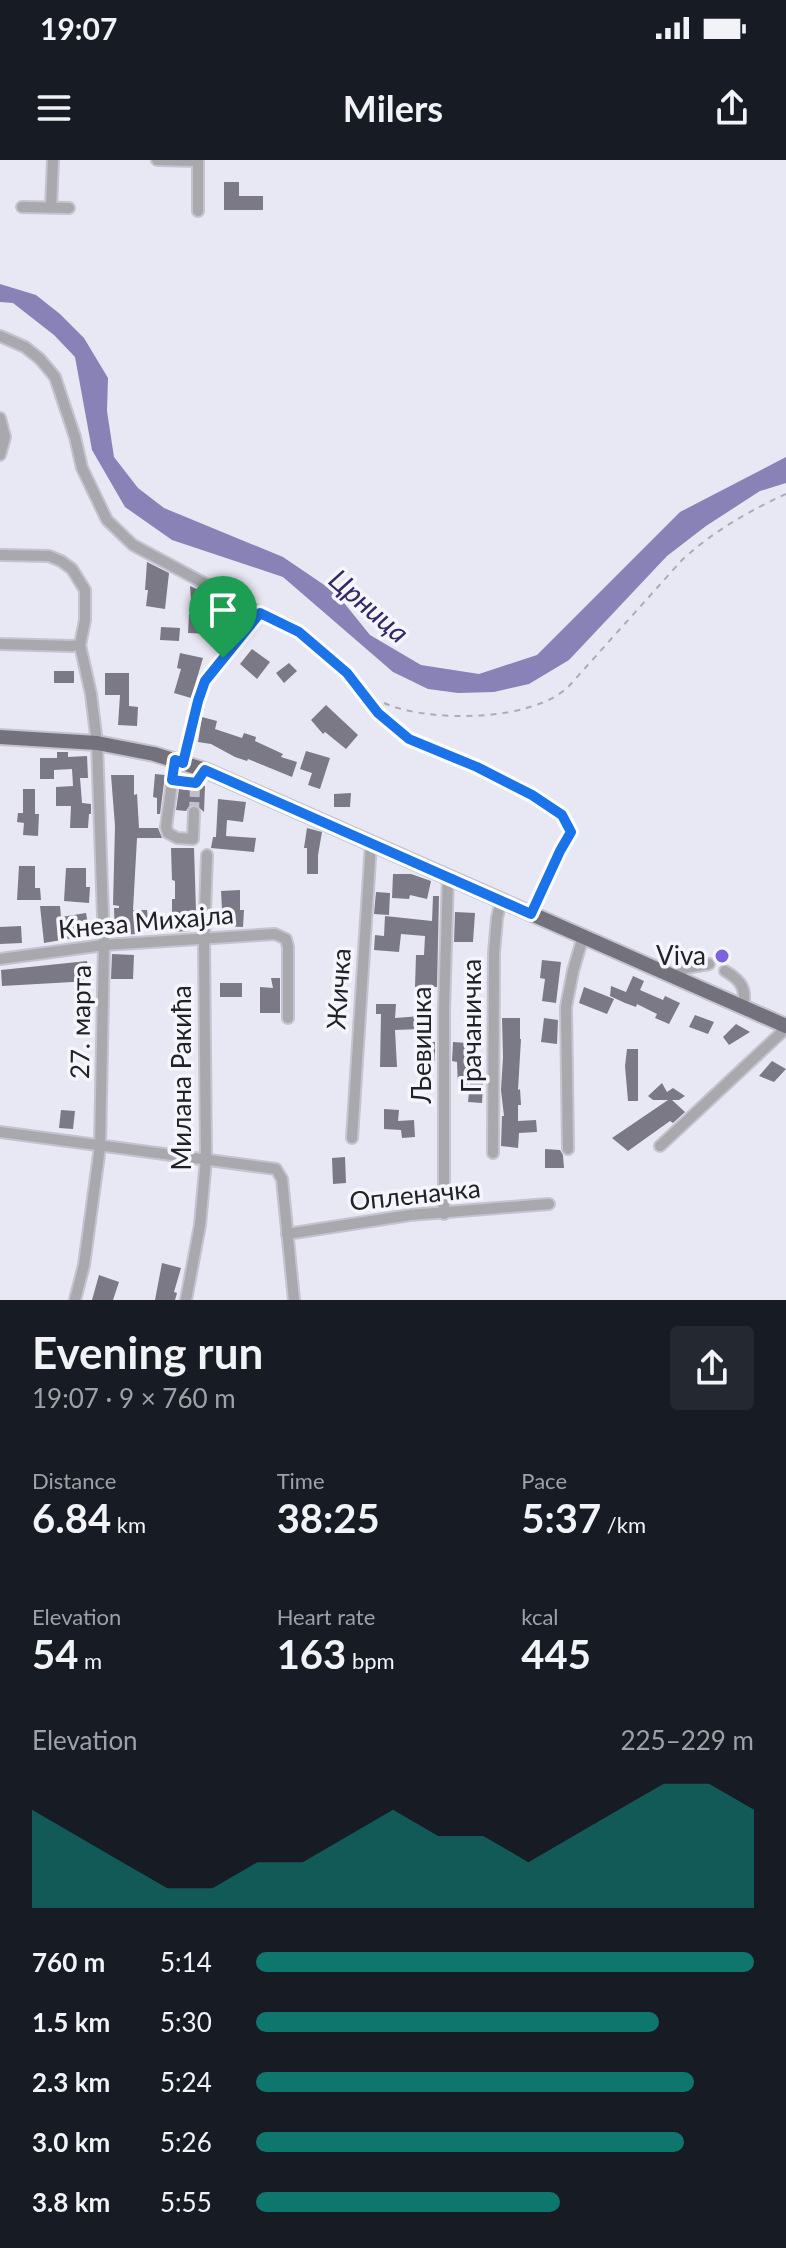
<!DOCTYPE html>
<meta charset="utf-8">
<style>
:root{--surface:#171b24;--page:#242831;--text:#f1f3f6;--muted:#9ea1a6;--accent:#0f766e}
body{margin:0;font-family:Lato,sans-serif;background:var(--page);color:var(--text);height:100vh;display:flex;flex-direction:column;font-size:30px;white-space:nowrap}
*{box-sizing:border-box;margin:0}
p{font-size:26px;color:var(--muted)}
.icon{flex:none;width:44px;height:44px;fill:none;stroke:currentColor;stroke-width:2;stroke-linecap:round;stroke-linejoin:round}
.map{position:relative;height:1140px;overflow:hidden}
.drawer{display:flex;flex-direction:column;background:var(--surface);flex:1}
.drawer>*{flex:none}
.pin{position:absolute;display:grid;place-items:center;width:68px;height:68px;color:#fff;margin:-82px -34px;border-radius:50% 50% 50% 0;rotate:-45deg;box-shadow:0 0 8px #0007}
.pin .icon{rotate:45deg}
.round{display:grid;place-items:center;flex:none;width:84px;height:84px;border-radius:8px;background:var(--page)}
.headline{display:flex;align-items:center;justify-content:space-between;height:136px;padding:0 32px}
h1{font-size:44px;font-weight:700;line-height:60px}
.metrics{display:grid;grid-template-columns:repeat(3,1fr);gap:12px;height:136px;padding:8px 32px}
.metrics div{display:grid;align-content:center}
.metrics b{font-size:40px;font-weight:700}
.metrics small{font-size:22px;font-weight:400}
.metrics p{font-size:22px}
.chart{height:224px;padding:16px 32px}
.chart p{display:flex;justify-content:space-between}
.chart svg{width:100%;height:144px;margin-top:8px;fill:var(--accent);opacity:.7}
ul{padding:0 32px;list-style:none;font-size:26px}
li{display:grid;grid-template-columns:128px 96px 1fr;align-items:center;height:60px}
li i{height:20px;border-radius:10px;background:var(--accent)}
.status{display:flex;justify-content:space-between;align-items:center;height:56px;padding:0 40px;background:var(--surface);direction:ltr}
.status svg{height:22px;fill:currentColor}
header{display:flex;justify-content:space-between;align-items:center;height:104px;padding:0 32px;background:var(--surface);font-size:36px;font-weight:700}
.map>svg:first-child{display:block}
.water{fill:#8982b7}
.building{fill:#7a7985}
.lines{fill:none;stroke-linecap:round;stroke-linejoin:round}
.minor-tunnel{stroke:#c0bfcb;stroke-width:10;stroke-dasharray:10 5;stroke-linecap:butt}
.minor-casing{stroke:#c4c3cf;stroke-width:14}
.major-casing{stroke:#c4c3cf;stroke-width:18}
.path{stroke:#acabb6;stroke-width:2;stroke-dasharray:6 6;stroke-linecap:butt}
.minor{stroke:#a8a8ad;stroke-width:10}
.major{stroke:#73727c;stroke-width:14}
.route-casing{stroke:#fff;stroke-width:16}
.route{stroke:#1a73e8;stroke-width:10}
.poi-dot{fill:#7d62dd;stroke:#f5f5fd;stroke-width:3}
.labels{text-anchor:middle;stroke-width:7;stroke-linejoin:round;paint-order:stroke}
.street-label{font-size:26px;fill:#212126;stroke:#f5f5fd}
.poi-label{font-size:26px;fill:#212126;stroke:#f5f5fd;text-anchor:end}
.water-label{font-size:28px;font-style:italic;fill:#352667;stroke:#f5f5fd}
</style>
<div class="status"><b>19:07</b><svg viewBox="0 0 49 12"><path d="M0 12V9h3v3zM5 12V6h3v6zM10 12V3h3v9zM15 12V0h3v12zM26 1h20v11H26zM47 4h2v5h-2z"/></svg></div>
<header><svg class="icon" aria-label="menu" viewBox="0 0 24 24"><path d="M4 6h16M4 12h16M4 18h16"/></svg>Milers<svg class="icon" aria-label="share" viewBox="0 0 24 24"><path d="M12 15V3M7 8l5-5 5 5M5 13v7h14v-7"/></svg></header>
<div class="map">
<svg width="786" height="1140" viewBox="0 0 786 1140">
<rect width="100%" height="100%" fill="#e8e7f4"/>
<polygon class="water" points="0,124 36,135 60,154 84,178 108,218 107,251 114,297 138,328 164,348 283,397 336,433 370,475 421,505 479,514 537,495 680,352 786,297 786,323 760,331 706,366 667,396 569,500 529,524 494,532 458,533 428,529 393,512 283,417 172,380 125,347 92,290 75,197 54,175 13,143 0,142"/>
<g class="building">
<polygon points="224,22 239,22 239,36 263,36 263,50 224,50"/>
<polygon points="147,402 169,413 165,449 146,446 148,430 145,430"/>
<polygon points="190,426 203,432 205,454 211,454 210,474 188,473 189,454 192,454"/>
<polygon points="161,467 180,468 179,481 160,480"/>
<polygon points="252,489 270,502 257,519 240,504"/>
<polygon points="180,493 203,498 191,538 174,533 181,509 177,508"/>
<polygon points="289,503 297,511 284,523 276,513"/>
<rect x="54" y="511" width="20" height="12"/>
<polygon points="105,513 129,513 129,546 138,547 137,566 118,565 120,535 105,535"/>
<polygon points="326,545 358,575 346,589 325,572 323,574 311,560"/>
<polygon points="202,557 217,561 215,569 242,578 244,573 256,577 255,581 283,594 281,597 297,602 292,617 248,599 247,601 235,597 211,584 198,582"/>
<polygon points="306,591 330,598 320,629 308,625 312,613 300,609"/>
<polygon points="57,592 68,592 68,597 87,596 88,618 80,618 82,643 91,644 91,654 89,654 88,668 70,668 71,646 56,646 56,627 73,626 72,609 54,610 54,619 40,619 40,598 57,598"/>
<polygon points="155,614 165,615 160,654 157,654 157,638 153,637"/>
<polygon points="111,615 134,615 134,635 137,634 139,668 158,668 162,678 137,678 133,750 147,750 148,761 136,762 137,774 115,775 114,748 119,748 119,746 113,745 115,666"/>
<polygon points="203,626 205,626 204,652 195,644 190,645 186,651 176,650 179,629 196,631"/>
<polygon points="23,629 35,629 35,654 39,654 38,676 23,675 24,663 17,662 18,653 23,653"/>
<polygon points="351,633 350,647 334,647 334,634"/>
<polygon points="218,639 246,642 243,662 227,660 226,676 256,678 254,692 211,688 213,677 216,677"/>
<polygon points="307,668 322,672 318,695 318,714 307,714 307,688 304,688"/>
<polygon points="171,688 194,688 196,751 191,751 190,771 170,772 170,757 172,757 172,739 175,739 175,721 172,720"/>
<polygon points="19,706 35,706 35,728 40,728 41,740 17,740"/>
<polygon points="66,708 86,708 86,727 90,727 89,743 64,741"/>
<polygon points="393,714 411,714 431,721 427,739 410,735 409,739 392,738"/>
<polygon points="240,730 240,750 244,750 243,767 218,766 219,749 222,749 221,731"/>
<polygon points="376,732 390,733 389,755 374,754"/>
<polygon points="433,736 439,736 437,827 415,827 416,795 424,795 425,776 401,774 399,792 374,790 375,775 384,776 385,756 432,761"/>
<polygon points="40,746 60,746 61,757 86,753 90,775 44,783"/>
<polygon points="455,752 475,753 473,782 454,782"/>
<polygon points="21,766 22,783 0,784 0,767"/>
<polygon points="112,794 134,795 133,819 111,819"/>
<polygon points="542,800 561,802 556,843 542,841 545,819 540,818"/>
<polygon points="87,801 90,821 2,826 1,810"/>
<polygon points="633,816 644,821 640,830 663,840 665,836 680,843 669,864 655,858 657,854 637,844 636,847 625,843 610,836 611,826 626,832"/>
<polygon points="271,818 280,818 280,853 260,853 260,827 273,828"/>
<rect x="220" y="823" width="22" height="14"/>
<polygon points="584,827 614,839 607,854 579,843"/>
<polygon points="376,844 396,844 395,858 421,856 422,869 395,870 397,907 380,907 381,854 376,854"/>
<polygon points="695,855 714,862 708,874 689,867"/>
<polygon points="502,858 520,858 520,879 521,879 518,930 520,929 521,945 518,945 518,961 536,960 537,972 519,973 518,988 501,986 502,956 504,956 501,930 503,897"/>
<polygon points="544,858 558,860 557,884 541,882"/>
<polygon points="736,864 750,872 729,885 723,877"/>
<rect x="423" y="882" width="12" height="19"/>
<polygon points="453,882 467,883 466,906 467,905 468,928 458,928 457,902 452,901"/>
<polygon points="627,889 638,889 638,941 628,941 625,906"/>
<polygon points="772,901 786,909 774,922 759,916"/>
<polygon points="470,922 483,923 482,943 468,942"/>
<polygon points="662,923 667,932 673,928 685,936 679,940 672,940 685,952 673,963 670,961 628,991 612,978 668,940 653,940 648,936"/>
<polygon points="384,949 399,950 398,961 414,960 415,977 402,978 401,970 384,969"/>
<polygon points="61,950 75,951 73,969 59,968"/>
<polygon points="545,989 560,990 563,995 564,1008 545,1008"/>
<polygon points="345,997 346,1023 333,1024 332,998"/>
<polygon points="162,1103 181,1108 174,1132 177,1133 175,1140 155,1140"/>
<polygon points="99,1115 119,1122 113,1140 92,1140"/>
</g>
<g class="lines">
<polyline class="minor-tunnel" points="194,652 195,627"/>
<defs>
<g id="minor">
<polyline points="157,0 198,1 198,51"/>
<polyline points="22,47 69,48"/>
<polyline points="51,47 53,0"/>
<polyline points="0,176 25,187 40,199 55,217 75,277 82,308 107,360 133,385 260,453 299,472 347,513 378,553 409,579 477,607 532,635 562,655 571,672 560,691 531,754"/>
<polyline points="0,258 5,277 0,295"/>
<polyline points="0,395 49,396 61,401 72,409 85,430 85,460 80,485 91,534 97,583 104,785 100,987 84,1105 75,1140"/>
<polyline points="0,484 72,486 80,485"/>
<polyline points="175,600 166,667 168,673 177,678 193,679 194,652"/>
<polyline points="183,603 198,541 205,521 260,453"/>
<polyline points="172,620 196,623"/>
<polyline points="0,799 104,785 275,774 286,779 288,787 288,858"/>
<path d="M725,811C741,820 747,829 743,847"/>
<polyline points="676,818 685,808 709,804"/>
<polyline points="0,972 276,1009 282,1019 294,1140"/>
<polyline points="352,978 371,683"/>
<polyline points="660,986 781,873 785,866"/>
<polyline points="568,989 566,847 573,811 583,777"/>
<polyline points="493,993 494,793 497,758 501,741"/>
<polyline points="444,1054 444,849 448,717"/>
<polyline points="287,1074 410,1055 549,1044"/>
<polyline points="186,1140 200,1065 206,999 204,779 207,695"/>
</g>
<polyline id="major" points="0,577 97,583 154,594 205,610 786,866"/>
</defs>
<use href="#minor" class="minor-casing"/>
<use href="#major" class="major-casing"/>
<path class="path" d="M384,543C429,563 533,562 569,526L682,400C711,373 750,350 786,334"/>
<use href="#minor" class="minor"/>
<use href="#major" class="major"/>
</g>
<g class="lines">
<defs>
<polygon id="route" points="260,453 299,472 347,513 378,553 409,579 477,607 532,635 562,655 571,672 560,691 531,754 205,610 196,623 172,620 175,600 183,603 198,541 205,521"/>
</defs>
<use href="#route" class="route-casing"/>
<use href="#route" class="route"/>
</g>
<circle class="poi-dot" cx="722" cy="796" r="8"/>
<g class="labels">
<g class="street-label">
<text transform="translate(146 762) rotate(-5)" y="9">Кнеза Михајла</text>
<text transform="translate(339 829) rotate(-86)" y="9">Жичка</text>
<text transform="translate(81 862) rotate(-89)" y="9">27. марта</text>
<text transform="translate(472 866) rotate(-90)" y="9">Грачаничка</text>
<text transform="translate(422 885) rotate(-90)" y="9">Љевишка</text>
<text transform="translate(182 918) rotate(-90)" y="9">Милана Ракића</text>
<text transform="translate(415 1035) rotate(-6)" y="9">Опленачка</text>
</g>
<g class="poi-label">
<text x="706" y="805">Viva</text>
</g>
<g class="water-label">
<text transform="translate(369 446) rotate(41)" y="10">Црница</text>
</g>
</g>
</svg>
<div class="pin" style="left:223px;top:498px;background:#1e9e55"><svg class="icon" aria-label="arrive" viewBox="0 0 24 24"><path d="M6 21V4h12l-3 4 3 4H6"/></svg></div>
</div>
<section class="drawer">
<div class="headline"><div><h1>Evening run</h1><p>19:07 · 9 × 760 m</p></div><a class="round"><svg class="icon" aria-label="share" viewBox="0 0 24 24"><path d="M12 15V3M7 8l5-5 5 5M5 13v7h14v-7"/></svg></a></div>
<div class="metrics">
<div><p>Distance</p><b>6.84<small> km</small></b></div>
<div><p>Time</p><b>38:25</b></div>
<div><p>Pace</p><b>5:37<small> /km</small></b></div>
</div>
<div class="metrics">
<div><p>Elevation</p><b>54<small> m</small></b></div>
<div><p>Heart rate</p><b>163<small> bpm</small></b></div>
<div><p>kcal</p><b>445</b></div>
</div>
<div class="chart"><p><span>Elevation</span>225–229 m</p>
<svg viewBox="0 0 160 44" preserveAspectRatio="none"><path d="M0 44V14L10 22L20 30L30 38L40 38L50 30L60 30L70 22L80 14L90 22L100 22L110 30L120 22L130 14L140 6L150 6L160 14V44z"/></svg>
</div>
<ul>
<li><b>760 m</b>5:14<i style="width:100%"></i></li>
<li><b>1.5 km</b>5:30<i style="width:81%"></i></li>
<li><b>2.3 km</b>5:24<i style="width:88%"></i></li>
<li><b>3.0 km</b>5:26<i style="width:86%"></i></li>
<li><b>3.8 km</b>5:55<i style="width:61%"></i></li>
</ul>
</section>
